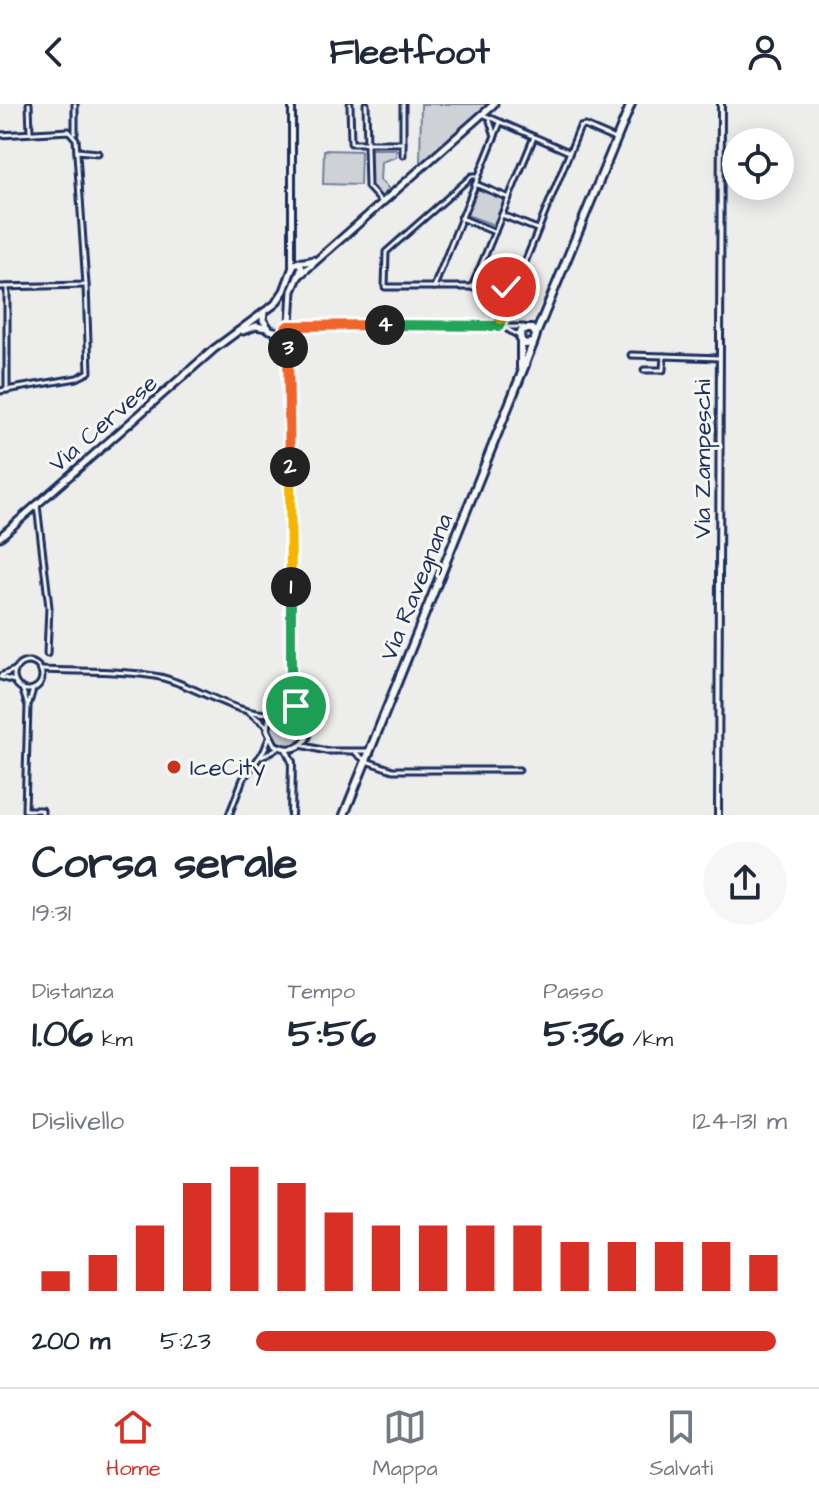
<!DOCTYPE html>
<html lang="it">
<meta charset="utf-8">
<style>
:root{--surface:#fff;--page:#f6f6f7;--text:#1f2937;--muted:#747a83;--line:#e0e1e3;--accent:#d93025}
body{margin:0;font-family:"Architects Daughter",sans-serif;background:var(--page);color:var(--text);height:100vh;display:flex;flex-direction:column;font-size:30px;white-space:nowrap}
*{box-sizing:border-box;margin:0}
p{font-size:26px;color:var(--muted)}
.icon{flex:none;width:44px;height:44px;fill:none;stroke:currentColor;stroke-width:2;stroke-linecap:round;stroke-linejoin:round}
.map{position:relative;height:711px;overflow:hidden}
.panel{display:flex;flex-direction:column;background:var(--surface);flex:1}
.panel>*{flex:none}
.controls{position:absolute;left:722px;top:24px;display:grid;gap:16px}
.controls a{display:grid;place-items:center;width:72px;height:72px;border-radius:50%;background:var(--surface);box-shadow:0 4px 20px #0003;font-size:40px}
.pin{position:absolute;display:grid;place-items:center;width:68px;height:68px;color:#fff;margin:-34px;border:4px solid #fff;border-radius:50%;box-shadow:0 2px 8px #0007}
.km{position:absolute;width:40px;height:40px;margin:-20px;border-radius:50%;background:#222;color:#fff;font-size:22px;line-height:40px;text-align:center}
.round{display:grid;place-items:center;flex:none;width:84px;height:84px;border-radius:42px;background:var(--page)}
.head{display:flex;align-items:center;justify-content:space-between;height:136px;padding:0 32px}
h1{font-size:44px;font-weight:700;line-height:60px}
.figures{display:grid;grid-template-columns:repeat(3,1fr);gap:12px;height:136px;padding:8px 32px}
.figures div{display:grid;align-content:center}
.figures b{font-size:40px;font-weight:700}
.figures small{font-size:22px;font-weight:400}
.figures p{font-size:22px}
.chart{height:224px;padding:16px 32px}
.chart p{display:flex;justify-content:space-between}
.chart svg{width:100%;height:144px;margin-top:8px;stroke:var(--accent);stroke-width:6}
ul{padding:0 32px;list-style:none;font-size:26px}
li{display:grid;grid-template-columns:128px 96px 1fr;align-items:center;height:60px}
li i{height:20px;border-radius:10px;background:var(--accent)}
header{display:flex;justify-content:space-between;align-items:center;height:104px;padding:0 32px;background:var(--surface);font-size:36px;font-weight:700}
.tabs{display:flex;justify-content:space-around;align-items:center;height:112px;border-top:2px solid var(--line);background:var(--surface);font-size:22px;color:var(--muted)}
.tabs a{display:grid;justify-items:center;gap:4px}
.tabs .selected{color:var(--accent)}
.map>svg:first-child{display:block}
.green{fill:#ced2d7;stroke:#74809a;stroke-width:2}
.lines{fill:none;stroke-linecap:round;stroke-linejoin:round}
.minor-casing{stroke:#1b2f5e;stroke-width:9}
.tertiary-casing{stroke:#1b2f5e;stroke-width:10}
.secondary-casing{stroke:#1b2f5e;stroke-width:11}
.primary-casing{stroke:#1b2f5e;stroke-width:12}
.minor{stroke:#f6f6f2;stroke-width:3}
.tertiary{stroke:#f6f6f2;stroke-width:4}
.secondary{stroke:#f6f6f2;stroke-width:5}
.primary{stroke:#f6f6f2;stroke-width:6}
.split-1-casing{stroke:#fff;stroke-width:16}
.split-2-casing{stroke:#fff;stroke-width:16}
.split-3-casing{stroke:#fff;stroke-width:16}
.split-4-casing{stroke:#fff;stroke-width:16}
.split-5-casing{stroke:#fff;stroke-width:16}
.split-6-casing{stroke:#fff;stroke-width:16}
.split-1{stroke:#22a559;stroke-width:10}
.split-2{stroke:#f5b400;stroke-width:10}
.split-3{stroke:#f0652b;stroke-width:10}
.split-4{stroke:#f0652b;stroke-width:10}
.split-5{stroke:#22a559;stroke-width:10}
.split-6{stroke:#f5b400;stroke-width:10}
.poi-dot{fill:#c8321e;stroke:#f6f6f2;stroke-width:3}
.labels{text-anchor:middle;stroke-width:6;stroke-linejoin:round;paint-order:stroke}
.street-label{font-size:24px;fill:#1b2f5e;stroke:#f6f6f2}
.poi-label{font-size:24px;fill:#1b2f5e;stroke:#f6f6f2;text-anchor:start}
</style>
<header><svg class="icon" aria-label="back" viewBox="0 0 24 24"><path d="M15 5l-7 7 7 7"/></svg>Fleetfoot<svg class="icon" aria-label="person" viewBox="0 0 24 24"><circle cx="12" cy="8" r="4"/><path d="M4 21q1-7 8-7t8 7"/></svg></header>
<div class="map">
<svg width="819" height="711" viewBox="0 0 819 711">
<rect width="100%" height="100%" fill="#edeeec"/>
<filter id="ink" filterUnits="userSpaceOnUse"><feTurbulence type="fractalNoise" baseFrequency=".0125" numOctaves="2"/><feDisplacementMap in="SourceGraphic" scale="16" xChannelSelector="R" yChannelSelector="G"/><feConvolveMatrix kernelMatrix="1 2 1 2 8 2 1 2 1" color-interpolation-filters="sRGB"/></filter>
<g filter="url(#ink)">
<g class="green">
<polygon points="421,0 490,0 420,62"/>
<polygon points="370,45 396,45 396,53 381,58 380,76 389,85 381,93 370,81"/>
<polygon points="324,46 361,47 360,81 323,80"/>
<polygon points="479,82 504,95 494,121 467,111"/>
<circle cx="288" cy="624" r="17"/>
</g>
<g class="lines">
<defs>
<g id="minor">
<polyline points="29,0 30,28"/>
<polyline points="75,0 75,29"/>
<polyline points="350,0 351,39 403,39"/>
<polyline points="366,0 368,83 382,98"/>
<polyline points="403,0 403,51"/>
<polyline points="482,10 569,48"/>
<polyline points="490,17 495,32"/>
<polyline points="0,31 69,27 76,35 86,181 0,183"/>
<polyline points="77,47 98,49"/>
<polyline points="478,72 472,72 386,148 385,183 506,183 512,187"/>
<polyline points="475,80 509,94"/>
<polyline points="502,111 537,125"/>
<polyline points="461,114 495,128"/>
<polyline points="434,183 500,19"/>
<polyline points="472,183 534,33"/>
<polyline points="288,222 524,223"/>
<polyline points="499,222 580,23 585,22 615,35"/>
<polyline points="502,222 519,232"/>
<polyline points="631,251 664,252 663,266 644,266"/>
<polyline points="664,252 720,254"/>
<polyline points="7,286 7,183"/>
<polyline points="0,287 77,274 89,268 86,181"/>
<polyline points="37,401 49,503 47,550"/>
<circle cx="28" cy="572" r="14"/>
<path d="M41,566C77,568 126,566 160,573C195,581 239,614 273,609"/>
<polyline points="0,572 15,566"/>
<polyline points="0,573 15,577"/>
<polyline points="22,584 28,602 25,706 42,706 42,711"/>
<polyline points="29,599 33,585"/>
<polyline points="250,609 267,622"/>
<polyline points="301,641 326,647 368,647"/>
<polyline points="356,649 366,657 393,666 519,666"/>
<polyline points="262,653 279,643"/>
<polyline points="229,711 243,675 264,647 269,634"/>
</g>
<g id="tertiary">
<polyline points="292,164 292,0"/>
<polyline points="274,228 287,250"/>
<path d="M291,587C296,604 321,625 301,641C292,647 284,645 275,641L267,626L270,612L283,604L300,607"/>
<polyline points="283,604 291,587 290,268 285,225"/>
<polyline points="286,645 292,658 291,711"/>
<polyline points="718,711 721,0"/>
</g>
<g id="secondary">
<path d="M299,158L302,164L292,187L290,219L279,228L270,226L263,216L264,208L275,200L284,187L294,160C300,157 307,159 313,156"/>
<polyline points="299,172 494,0"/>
<polyline points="243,227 256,222 267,224"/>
<polyline points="0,433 214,245 264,208"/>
</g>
<g id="primary">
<polyline points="536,230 631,0"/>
<polyline points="521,237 521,264"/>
<path d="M344,711L525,261C527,252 536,236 536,230L532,225H523L520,230L521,237L525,240L532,239"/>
</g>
</defs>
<use href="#minor" class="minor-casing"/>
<use href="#tertiary" class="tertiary-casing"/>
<use href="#secondary" class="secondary-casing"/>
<use href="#primary" class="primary-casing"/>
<use href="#minor" class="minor"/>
<use href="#tertiary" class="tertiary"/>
<use href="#secondary" class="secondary"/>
<use href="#primary" class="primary"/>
</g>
</g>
<g class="lines" filter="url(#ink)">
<defs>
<polyline id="split-1" points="291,483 291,587 296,602"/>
<polyline id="split-2" points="290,363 291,483"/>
<polyline id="split-3" points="288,244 290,363"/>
<polyline id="split-4" points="288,244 285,225 288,222 385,221"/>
<polyline id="split-5" points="385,221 499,222 501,215"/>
<polyline id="split-6" points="501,215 512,187 506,183"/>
</defs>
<use href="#split-1" class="split-1-casing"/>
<use href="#split-2" class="split-2-casing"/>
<use href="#split-3" class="split-3-casing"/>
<use href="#split-4" class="split-4-casing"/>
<use href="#split-5" class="split-5-casing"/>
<use href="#split-6" class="split-6-casing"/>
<use href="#split-1" class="split-1"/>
<use href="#split-2" class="split-2"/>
<use href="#split-3" class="split-3"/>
<use href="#split-4" class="split-4"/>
<use href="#split-5" class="split-5"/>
<use href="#split-6" class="split-6"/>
</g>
<circle class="poi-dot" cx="174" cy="663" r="8"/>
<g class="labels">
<g class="street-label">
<text transform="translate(103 319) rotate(-41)" y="8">Via Cervese</text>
<text transform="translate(702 355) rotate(-90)" y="8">Via Zampeschi</text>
<text transform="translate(416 483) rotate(-68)" y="8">Via Ravegnana</text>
</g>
<g class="poi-label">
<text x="190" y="671">IceCity</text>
</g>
</g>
</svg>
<div class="controls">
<a><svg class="icon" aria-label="locate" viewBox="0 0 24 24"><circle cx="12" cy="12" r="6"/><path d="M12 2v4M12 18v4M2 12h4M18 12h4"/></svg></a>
</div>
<div class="pin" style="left:296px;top:602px;background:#1e9e55"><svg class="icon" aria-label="arrive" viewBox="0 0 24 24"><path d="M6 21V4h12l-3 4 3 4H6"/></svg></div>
<div class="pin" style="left:506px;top:183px;background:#d93025"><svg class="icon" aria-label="check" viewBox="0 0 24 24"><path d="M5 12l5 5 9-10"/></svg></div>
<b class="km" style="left:291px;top:483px">1</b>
<b class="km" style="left:290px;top:363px">2</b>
<b class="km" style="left:288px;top:244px">3</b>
<b class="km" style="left:385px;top:221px">4</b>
</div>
<section class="panel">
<div class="head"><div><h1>Corsa serale</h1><p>19:31</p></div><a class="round"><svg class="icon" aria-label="share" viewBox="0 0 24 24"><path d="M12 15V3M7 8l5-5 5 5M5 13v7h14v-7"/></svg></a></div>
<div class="figures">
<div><p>Distanza</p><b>1.06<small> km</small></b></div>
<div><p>Tempo</p><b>5:56</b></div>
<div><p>Passo</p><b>5:36<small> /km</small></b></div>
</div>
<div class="chart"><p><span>Dislivello</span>124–131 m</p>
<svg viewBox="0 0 160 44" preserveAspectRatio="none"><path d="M5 44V38M15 44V33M25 44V24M35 44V11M45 44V6M55 44V11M65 44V20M75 44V24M85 44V24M95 44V24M105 44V24M115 44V29M125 44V29M135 44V29M145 44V29M155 44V33"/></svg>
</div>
<ul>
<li><b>200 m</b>5:23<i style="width:98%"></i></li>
</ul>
</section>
<nav class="tabs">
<a class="selected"><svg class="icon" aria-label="home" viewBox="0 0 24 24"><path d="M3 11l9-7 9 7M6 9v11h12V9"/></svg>Home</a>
<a><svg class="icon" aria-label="map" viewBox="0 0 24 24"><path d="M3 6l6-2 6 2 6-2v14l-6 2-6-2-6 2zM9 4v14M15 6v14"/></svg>Mappa</a>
<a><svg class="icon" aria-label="saved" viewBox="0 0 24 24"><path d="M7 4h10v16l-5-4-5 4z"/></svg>Salvati</a>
</nav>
